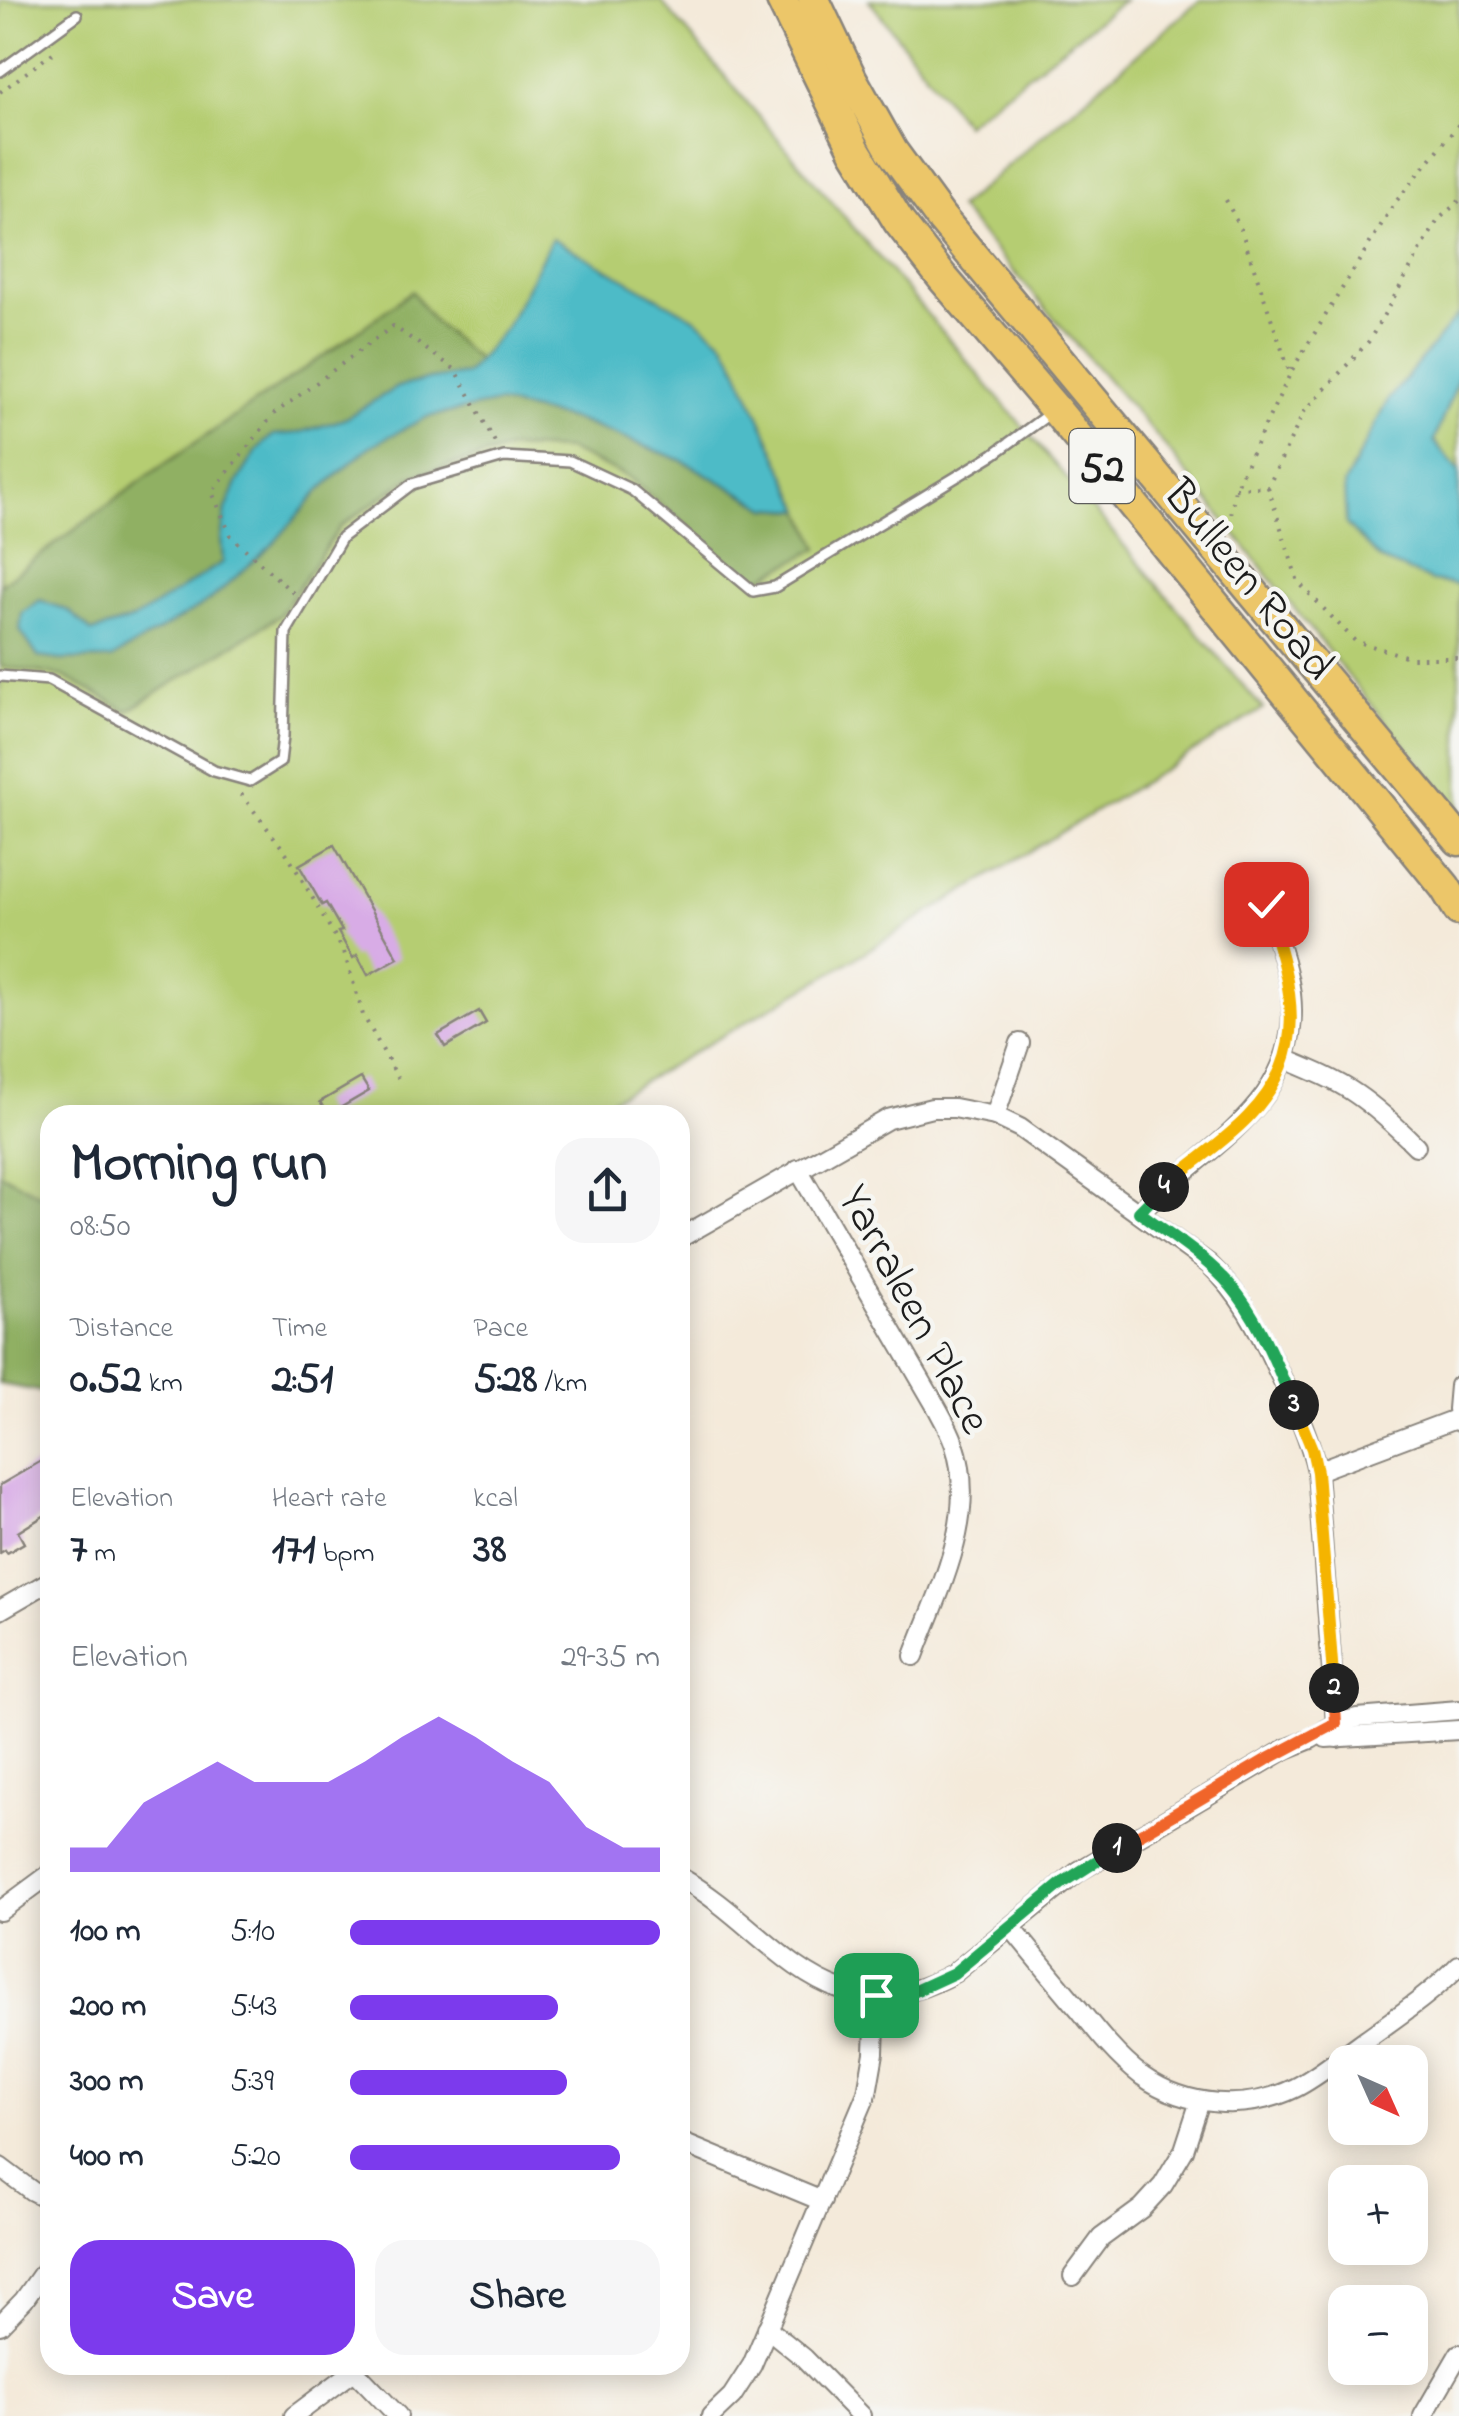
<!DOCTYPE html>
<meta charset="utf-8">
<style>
:root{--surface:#fff;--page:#f6f6f7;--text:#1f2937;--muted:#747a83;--accent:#7c3aed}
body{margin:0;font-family:"Indie Flower",sans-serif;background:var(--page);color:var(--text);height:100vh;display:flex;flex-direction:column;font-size:38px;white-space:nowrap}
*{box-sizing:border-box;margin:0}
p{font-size:32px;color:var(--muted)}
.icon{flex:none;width:55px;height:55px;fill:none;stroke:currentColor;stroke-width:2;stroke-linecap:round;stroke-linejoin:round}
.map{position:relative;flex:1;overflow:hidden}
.details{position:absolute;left:40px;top:1105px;width:650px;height:1270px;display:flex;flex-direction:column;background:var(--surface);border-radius:30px;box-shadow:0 5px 25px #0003}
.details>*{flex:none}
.needle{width:65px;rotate:135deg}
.tools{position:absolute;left:1328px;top:2045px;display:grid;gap:20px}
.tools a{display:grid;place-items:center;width:100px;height:100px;border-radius:20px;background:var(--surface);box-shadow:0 5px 25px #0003;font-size:50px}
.pin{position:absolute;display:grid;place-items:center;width:85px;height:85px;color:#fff;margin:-42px;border-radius:20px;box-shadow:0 5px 15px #0006}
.km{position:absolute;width:50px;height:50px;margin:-25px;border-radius:50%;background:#222;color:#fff;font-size:28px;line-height:50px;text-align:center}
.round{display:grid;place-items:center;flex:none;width:105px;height:105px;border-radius:30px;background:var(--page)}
.overview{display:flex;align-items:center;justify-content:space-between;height:170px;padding:0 30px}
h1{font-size:55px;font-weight:700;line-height:75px}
.stats{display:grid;grid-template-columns:repeat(3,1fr);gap:15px;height:170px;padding:10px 30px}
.stats div{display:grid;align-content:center}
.stats b{font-size:42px;font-weight:700}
.stats small{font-size:28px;font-weight:400}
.stats p{font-size:28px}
.chart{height:280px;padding:20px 30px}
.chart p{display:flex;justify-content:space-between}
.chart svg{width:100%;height:180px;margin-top:10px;fill:var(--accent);opacity:.7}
.cta{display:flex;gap:20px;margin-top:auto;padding:20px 30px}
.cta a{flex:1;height:115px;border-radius:30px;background:var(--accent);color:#fff;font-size:40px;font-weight:700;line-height:115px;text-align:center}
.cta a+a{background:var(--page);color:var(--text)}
ul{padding:0 30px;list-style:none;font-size:32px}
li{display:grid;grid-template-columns:160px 120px 1fr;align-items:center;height:75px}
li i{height:25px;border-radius:12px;background:var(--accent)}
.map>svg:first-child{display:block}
.green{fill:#b5cd72;stroke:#687447;stroke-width:2.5}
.forest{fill:#90b064;stroke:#566640;stroke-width:2.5}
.water{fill:#4ebbc7;stroke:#356c72;stroke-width:2.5}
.building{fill:#d8ace6}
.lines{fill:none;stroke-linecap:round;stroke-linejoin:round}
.lane-casing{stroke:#88837b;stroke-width:14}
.street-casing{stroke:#88837b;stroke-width:22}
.highway-casing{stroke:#88837b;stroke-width:35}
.path{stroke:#88837b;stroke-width:4;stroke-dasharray:2.5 8;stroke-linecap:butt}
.lane{stroke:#fff;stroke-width:9}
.street{stroke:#fff;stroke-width:18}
.highway{stroke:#ecc669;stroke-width:30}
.split-1-casing{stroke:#fff;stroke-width:20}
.split-2-casing{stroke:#fff;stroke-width:20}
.split-3-casing{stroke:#fff;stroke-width:20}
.split-4-casing{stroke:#fff;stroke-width:20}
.split-5-casing{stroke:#fff;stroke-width:20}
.split-1{stroke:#22a559;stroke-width:12}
.split-2{stroke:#f0652b;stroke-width:12}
.split-3{stroke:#f5b400;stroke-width:12}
.split-4{stroke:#22a559;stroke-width:12}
.split-5{stroke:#f5b400;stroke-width:12}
.labels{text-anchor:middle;stroke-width:9;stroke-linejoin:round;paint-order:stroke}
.shield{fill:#f6f6f2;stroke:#5d5d5c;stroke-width:2.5}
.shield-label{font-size:42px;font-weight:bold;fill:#1c1c1c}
.street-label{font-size:45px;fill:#1c1c1c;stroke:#f6f6f2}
</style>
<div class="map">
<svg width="1459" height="2416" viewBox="0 0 1459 2416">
<rect width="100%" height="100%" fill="#f6f6f2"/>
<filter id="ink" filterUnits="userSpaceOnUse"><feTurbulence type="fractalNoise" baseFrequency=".01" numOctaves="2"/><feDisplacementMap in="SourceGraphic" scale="20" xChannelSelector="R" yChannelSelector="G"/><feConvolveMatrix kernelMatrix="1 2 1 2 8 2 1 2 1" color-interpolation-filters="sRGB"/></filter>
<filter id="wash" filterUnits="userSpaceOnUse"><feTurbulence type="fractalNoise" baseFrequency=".0048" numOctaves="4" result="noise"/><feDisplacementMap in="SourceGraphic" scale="40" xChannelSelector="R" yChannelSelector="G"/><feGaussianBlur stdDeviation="2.25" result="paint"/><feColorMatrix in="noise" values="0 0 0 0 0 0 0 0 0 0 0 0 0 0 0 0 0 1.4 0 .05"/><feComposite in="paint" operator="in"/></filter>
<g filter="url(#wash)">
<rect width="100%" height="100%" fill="#f4eada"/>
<g class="green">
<polygon points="0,0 660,0 1263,709 824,977 585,1115 50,1115 50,1393 0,1384"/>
<polygon points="869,0 1124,0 965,124"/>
<polygon points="1200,0 1459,0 1459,810 1376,711 1160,440 958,208"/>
</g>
<g class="forest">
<polygon points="412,291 433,321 478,360 499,403 576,420 681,460 768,508 802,510 819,548 759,579 734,567 630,478 568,450 514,448 412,476 340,527 279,616 128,711 63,676 0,666 0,585 153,472 335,348"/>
<polygon points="0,1173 50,1200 50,1393 0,1384"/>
</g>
<g class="water">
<polygon points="552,238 696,319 723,341 731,354 802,510 768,508 681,460 576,420 498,403 427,417 369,447 321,489 272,545 209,601 111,659 61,660 38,657 20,630 22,613 40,600 69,611 92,632 134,619 223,562 221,539 226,509 238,481 258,449 273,435 298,433 344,419 397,387 430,379 466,374 506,327"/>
<polygon points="1459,313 1459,376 1434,441 1459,471 1459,585 1432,581 1381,560 1346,524 1344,484 1388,400"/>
</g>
<g id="blocks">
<g class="building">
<polygon points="334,845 398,958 368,975 357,955 353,958 338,932 342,931 326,903 322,905 299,865"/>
<polygon points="479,1011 486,1023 445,1047 438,1035"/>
<polygon points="361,1078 369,1091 328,1115 320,1102"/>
<polygon points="50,1456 50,1512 18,1532 24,1543 7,1553 5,1550 0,1553 0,1485"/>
</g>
</g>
</g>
<g filter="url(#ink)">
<use href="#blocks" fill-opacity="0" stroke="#88837b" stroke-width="2.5"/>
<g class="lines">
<defs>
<g id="lane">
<polyline points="0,71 77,15"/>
<polyline points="0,676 49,680 214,771 250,781 280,762 283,736 286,632 342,537 412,484 504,457 570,461 632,490 753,591 775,587 994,454 1053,411"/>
</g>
<g id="street">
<path d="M1285,1059C1309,1069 1334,1079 1356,1094C1378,1109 1397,1127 1416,1146"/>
<polyline points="995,1116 1020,1043"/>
<path d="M798,1169L937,1408C943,1419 950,1431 954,1443C979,1516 939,1589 914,1656"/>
<path d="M1139,1212C1205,1146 1303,1104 1291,994C1287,964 1275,934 1266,905"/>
<path d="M680,1238L888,1119L932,1108H954L995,1116L1020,1128L1209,1264C1241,1294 1259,1330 1277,1369C1294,1402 1309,1435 1317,1471L1337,1738"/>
<polyline points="1459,1386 1457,1409 1459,1422"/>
<polyline points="1317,1471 1458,1418"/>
<polyline points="0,1610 50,1581"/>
<polyline points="1326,1738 1459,1730"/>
<path d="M680,1877C777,1932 826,2044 954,1973L1079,1871L1286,1749L1311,1739L1337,1723L1357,1718L1459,1710"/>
<polyline points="0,1911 50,1874"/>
<path d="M1011,1927C1034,1955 1056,1982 1079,2009C1098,2033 1118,2058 1142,2076C1186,2107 1246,2112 1295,2088C1317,2077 1337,2060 1358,2045C1392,2020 1430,1996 1459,1965"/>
<polyline points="680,2142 822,2201"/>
<polyline points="0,2167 32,2191 50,2200"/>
<polyline points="1073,2276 1101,2238 1142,2208 1163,2185 1184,2150 1200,2101"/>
<polyline points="0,2325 24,2300 50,2263"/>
<polyline points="767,2328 804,2358 861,2416"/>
<polyline points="349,2365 398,2416"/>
<polyline points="294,2416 354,2371"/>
<polyline points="711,2416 732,2396 752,2365 867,2093 874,2053 876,1995"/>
<polyline points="1423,2416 1459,2354"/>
</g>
<g id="highway">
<polyline points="782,0 855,150 899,222 942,277 1055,409 1445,887 1459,910"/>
<polyline points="814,0 851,78 892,151 941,218 1459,840"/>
</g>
</defs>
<use href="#lane" class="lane-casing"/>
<use href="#street" class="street-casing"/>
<use href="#highway" class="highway-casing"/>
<g class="path">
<polyline points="0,92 54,52"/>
<polyline points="1226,200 1241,230 1290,373"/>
<polyline points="1268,487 1298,582 1355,641 1412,658 1459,658"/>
<polyline points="1235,488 1268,487 1304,412 1369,341 1438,220 1459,201"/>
<polyline points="1224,521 1231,515 1235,488 1292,370 1394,204 1459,124"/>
<polyline points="293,593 231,536 212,492 274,414 393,326 456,370 496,444"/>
<polyline points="241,794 287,854 344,952 363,1015 398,1078"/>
</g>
<use href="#lane" class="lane"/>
<use href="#street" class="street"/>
<use href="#highway" class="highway"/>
</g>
</g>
<g class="lines" filter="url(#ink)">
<defs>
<polyline id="split-1" points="876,1995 898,1994 917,1990 954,1973 1061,1884 1117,1848"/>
<polyline id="split-2" points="1117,1848 1266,1760 1336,1723 1334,1688"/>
<polyline id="split-3" points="1294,1405 1312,1449 1317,1472 1334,1688"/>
<path id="split-4" d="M1164,1187L1139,1212C1170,1235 1206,1257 1231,1286C1260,1320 1276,1365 1294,1405"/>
<path id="split-5" d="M1164,1187C1191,1163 1223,1143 1248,1117C1314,1049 1290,983 1266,904"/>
</defs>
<use href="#split-1" class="split-1-casing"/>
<use href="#split-2" class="split-2-casing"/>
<use href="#split-3" class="split-3-casing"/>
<use href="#split-4" class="split-4-casing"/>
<use href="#split-5" class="split-5-casing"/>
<use href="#split-1" class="split-1"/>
<use href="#split-2" class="split-2"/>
<use href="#split-3" class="split-3"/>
<use href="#split-4" class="split-4"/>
<use href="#split-5" class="split-5"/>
</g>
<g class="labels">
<rect class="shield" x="1069.5" y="429" width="65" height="74" rx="8"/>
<g class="shield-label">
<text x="1102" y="481">52</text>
</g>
<g class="street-label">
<text transform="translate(1251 578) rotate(51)" y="16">Bulleen Road</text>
<text transform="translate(917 1308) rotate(62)" y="16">Yarraleen Place</text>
</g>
</g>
</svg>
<div class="tools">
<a><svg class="needle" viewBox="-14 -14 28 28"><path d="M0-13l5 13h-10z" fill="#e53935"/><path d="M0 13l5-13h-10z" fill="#747a83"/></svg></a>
<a>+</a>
<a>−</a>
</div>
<div class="pin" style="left:876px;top:1995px;background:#1e9e55"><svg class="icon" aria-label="arrive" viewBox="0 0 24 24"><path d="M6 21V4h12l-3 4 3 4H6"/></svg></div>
<div class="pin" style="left:1266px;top:904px;background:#d93025"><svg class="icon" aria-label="check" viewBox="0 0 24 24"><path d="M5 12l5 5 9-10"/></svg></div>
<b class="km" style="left:1117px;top:1848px">1</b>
<b class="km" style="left:1334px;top:1688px">2</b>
<b class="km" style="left:1294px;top:1405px">3</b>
<b class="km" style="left:1164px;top:1187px">4</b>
<section class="details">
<div class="overview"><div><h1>Morning run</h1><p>08:50</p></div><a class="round"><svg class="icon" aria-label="share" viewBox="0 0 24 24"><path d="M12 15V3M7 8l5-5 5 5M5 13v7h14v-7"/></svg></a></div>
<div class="stats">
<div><p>Distance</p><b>0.52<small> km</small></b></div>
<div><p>Time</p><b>2:51</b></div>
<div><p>Pace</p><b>5:28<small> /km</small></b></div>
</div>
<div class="stats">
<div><p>Elevation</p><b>7<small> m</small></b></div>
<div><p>Heart rate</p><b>171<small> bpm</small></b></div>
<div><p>kcal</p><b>38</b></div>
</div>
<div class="chart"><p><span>Elevation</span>29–35 m</p>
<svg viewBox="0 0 160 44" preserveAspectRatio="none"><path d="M0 44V38L10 38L20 27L30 22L40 17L50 22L60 22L70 22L80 17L90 11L100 6L110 11L120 17L130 22L140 33L150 38L160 38V44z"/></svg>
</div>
<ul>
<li><b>100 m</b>5:10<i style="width:100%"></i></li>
<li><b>200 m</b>5:43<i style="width:67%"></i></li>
<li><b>300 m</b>5:39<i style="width:70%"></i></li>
<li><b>400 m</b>5:20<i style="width:87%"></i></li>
</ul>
<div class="cta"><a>Save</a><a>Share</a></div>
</section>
</div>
